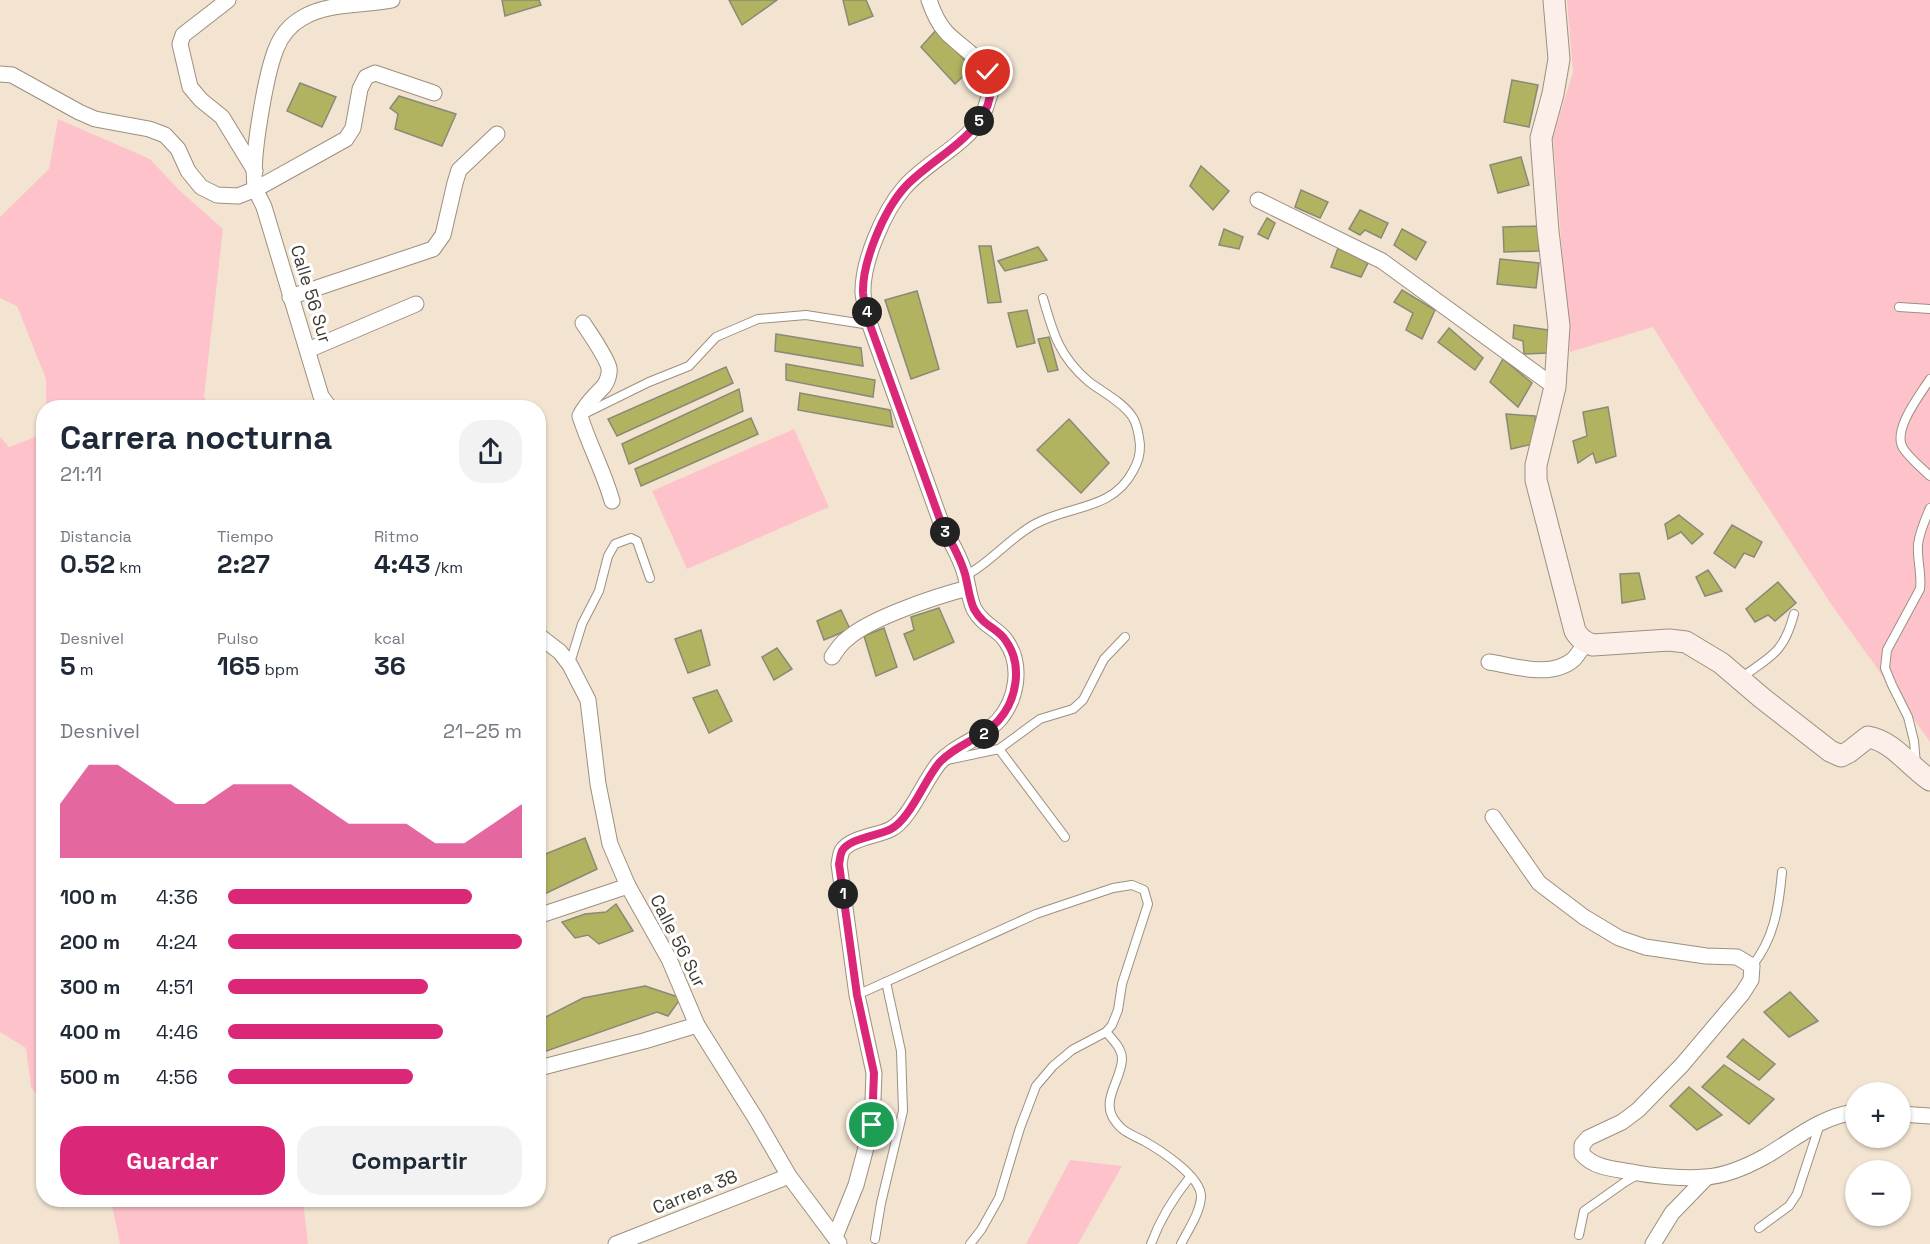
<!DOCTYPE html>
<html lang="es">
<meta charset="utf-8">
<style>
:root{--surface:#fff;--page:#f2f2f3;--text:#1f2937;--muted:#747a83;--accent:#db2777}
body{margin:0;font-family:"Space Grotesk",sans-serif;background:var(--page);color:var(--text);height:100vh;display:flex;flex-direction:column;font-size:22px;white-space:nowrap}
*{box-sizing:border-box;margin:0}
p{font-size:20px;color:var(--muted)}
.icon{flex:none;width:33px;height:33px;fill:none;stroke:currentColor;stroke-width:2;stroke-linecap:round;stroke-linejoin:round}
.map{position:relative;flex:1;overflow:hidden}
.side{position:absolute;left:36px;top:400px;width:510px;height:807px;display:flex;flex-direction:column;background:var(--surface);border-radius:24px;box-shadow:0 2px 4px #0004}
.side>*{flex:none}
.buttons{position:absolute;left:1845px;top:1082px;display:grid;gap:12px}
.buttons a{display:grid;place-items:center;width:66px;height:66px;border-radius:50%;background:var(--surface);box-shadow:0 2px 4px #0004;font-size:30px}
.pin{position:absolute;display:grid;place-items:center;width:51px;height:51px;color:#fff;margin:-26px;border:3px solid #fff;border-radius:50%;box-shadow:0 2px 6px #0007}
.km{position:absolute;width:30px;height:30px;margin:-15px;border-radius:50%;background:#222;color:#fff;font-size:16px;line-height:30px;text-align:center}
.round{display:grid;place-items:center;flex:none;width:63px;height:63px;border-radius:24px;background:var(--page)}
.overview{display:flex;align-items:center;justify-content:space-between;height:102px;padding:0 24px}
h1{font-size:33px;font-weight:700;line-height:45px}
.metrics{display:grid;grid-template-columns:repeat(3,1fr);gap:9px;height:102px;padding:6px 24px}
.metrics div{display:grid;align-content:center}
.metrics b{font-size:26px;font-weight:700}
.metrics small{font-size:16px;font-weight:400}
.metrics p{font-size:16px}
.chart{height:168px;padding:12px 24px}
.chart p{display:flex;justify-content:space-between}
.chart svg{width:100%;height:108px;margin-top:6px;fill:var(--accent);opacity:.7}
.primary-button{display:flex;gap:12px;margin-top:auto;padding:12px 24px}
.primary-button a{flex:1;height:69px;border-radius:24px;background:var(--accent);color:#fff;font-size:24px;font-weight:700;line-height:69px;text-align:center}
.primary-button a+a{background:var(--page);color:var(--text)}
ul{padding:0 24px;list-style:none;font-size:20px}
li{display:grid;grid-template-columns:96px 72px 1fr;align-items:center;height:45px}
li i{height:15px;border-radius:8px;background:var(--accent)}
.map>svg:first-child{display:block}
.green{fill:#fec3ca}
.building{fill:#b2b360;stroke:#898a76;stroke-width:1.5}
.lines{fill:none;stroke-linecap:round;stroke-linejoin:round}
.lane-casing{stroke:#9c907e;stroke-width:10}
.street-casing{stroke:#9c907e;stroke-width:17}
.secondary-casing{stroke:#9c907e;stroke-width:23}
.lane{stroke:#fff;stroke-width:8}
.street{stroke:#fff;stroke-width:15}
.secondary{stroke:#fceee8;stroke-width:21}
.route-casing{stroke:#fff;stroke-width:12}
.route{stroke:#db2777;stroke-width:8}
.labels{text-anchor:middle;stroke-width:6;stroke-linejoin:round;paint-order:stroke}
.street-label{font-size:18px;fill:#3d3830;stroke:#fff}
</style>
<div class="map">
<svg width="1930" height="1244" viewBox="0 0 1930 1244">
<rect width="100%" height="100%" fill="#f2e4d1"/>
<g class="green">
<polygon points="1567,0 1930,0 1930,742 1831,604 1698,400 1653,327 1570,352 1553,137 1573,72"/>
<polygon points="58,119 150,159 180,191 223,229 204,397 211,408 46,408 46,379 17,306 0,298 0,217 49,169"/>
<polygon points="794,429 829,507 687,569 652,491"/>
<polygon points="43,434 43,1103 31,1087 26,1048 0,1032 0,437 9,447"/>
<polygon points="1070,1160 1122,1166 1078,1244 1026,1244"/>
<polygon points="111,1200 303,1200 308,1244 120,1244"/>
</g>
<g class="building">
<polygon points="502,0 539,0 541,5 505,16"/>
<polygon points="729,0 777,0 742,25"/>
<polygon points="843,0 866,0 873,16 849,25"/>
<polygon points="936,30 972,68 955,84 921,47"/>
<polygon points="1512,80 1538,85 1529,127 1504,122"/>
<polygon points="300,83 336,97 322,127 287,111"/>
<polygon points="399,96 456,114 442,146 395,129 398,114 390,108"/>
<polygon points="1521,157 1529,185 1498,193 1490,165"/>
<polygon points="1201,166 1229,191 1213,210 1190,186"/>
<polygon points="1301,190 1328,202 1320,218 1295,207"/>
<polygon points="1360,210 1388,223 1381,238 1365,230 1360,235 1349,229"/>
<polygon points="1267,218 1275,223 1268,239 1258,234"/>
<polygon points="1539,226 1539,251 1504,252 1503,227"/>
<polygon points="1224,229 1243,237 1239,249 1219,245"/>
<polygon points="1402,229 1426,242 1416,260 1394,245"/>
<polygon points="979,246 991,246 1001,302 988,303"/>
<polygon points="1038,247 1047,260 1005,271 998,261"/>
<polygon points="1338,248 1368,263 1361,277 1331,267"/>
<polygon points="1500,259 1539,263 1536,288 1497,284"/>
<polygon points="1402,290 1435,310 1422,339 1406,330 1413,313 1394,302"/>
<polygon points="917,291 939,369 911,379 885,300"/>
<polygon points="1027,310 1035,343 1017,347 1008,313"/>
<polygon points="1514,325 1548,330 1548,353 1524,354 1523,341 1513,338"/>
<polygon points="1449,328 1483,358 1475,370 1438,342"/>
<polygon points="776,334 861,348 863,366 775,351"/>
<polygon points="1049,337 1058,370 1048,372 1038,339"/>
<polygon points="1503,359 1532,383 1518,407 1490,382"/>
<polygon points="786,364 875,380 873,397 786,380"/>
<polygon points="726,367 733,383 617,436 608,419"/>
<polygon points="739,389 743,411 629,464 622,444"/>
<polygon points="800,393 890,410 893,427 798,410"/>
<polygon points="1608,407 1616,456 1596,463 1593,453 1578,463 1573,441 1587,436 1583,412"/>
<polygon points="1506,414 1535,416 1537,443 1511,449"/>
<polygon points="751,418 758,434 641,486 635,469"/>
<polygon points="1069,419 1109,463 1081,493 1037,450"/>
<polygon points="1679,515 1703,534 1692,544 1681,532 1668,539 1665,524"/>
<polygon points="1732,525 1762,542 1754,557 1744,553 1735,568 1714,553"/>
<polygon points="1708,570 1722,591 1705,596 1696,577"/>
<polygon points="1639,573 1645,599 1622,603 1620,574"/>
<polygon points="1778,582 1796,603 1775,621 1768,615 1755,622 1746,609"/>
<polygon points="939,608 954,642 914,660 904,634 914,630 911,617"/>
<polygon points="841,610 850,629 824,640 817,621"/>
<polygon points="884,628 897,667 876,676 864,636"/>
<polygon points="701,630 710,665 688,673 675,639"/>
<polygon points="777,648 792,669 774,680 762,657"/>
<polygon points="717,690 732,721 709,733 693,698"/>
<polygon points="585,838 597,869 538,897 538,857"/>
<polygon points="616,904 633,931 599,944 588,935 575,938 562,922 585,914 606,912"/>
<polygon points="645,986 681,998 668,1016 657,1012 538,1054 538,1021 583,998"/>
<polygon points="1790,992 1818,1021 1789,1037 1764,1012"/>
<polygon points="1743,1039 1775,1064 1759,1080 1727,1057"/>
<polygon points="1724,1065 1774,1099 1749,1124 1702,1087"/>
<polygon points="1689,1087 1722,1115 1697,1130 1670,1106"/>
</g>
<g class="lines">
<defs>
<g id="lane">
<polyline points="1899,307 1930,309"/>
<path d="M1930,379C1920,395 1892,430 1903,448C1909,458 1922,468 1930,476"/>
<polyline points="584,414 649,382 689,366 716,337 758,319 806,315 870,325"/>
<path d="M965,576C992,562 1009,538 1035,524C1069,505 1112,511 1133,471C1138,462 1140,456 1140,445C1139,436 1137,422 1131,415C1121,401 1102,392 1088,381C1059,356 1053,333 1043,298"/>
<polyline points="570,663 582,624 599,591 608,556 615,544 631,538 637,541 650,578"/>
<path d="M1742,677C1772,656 1784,652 1794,614"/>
<polyline points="999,749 1065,837"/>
<polyline points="947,760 999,749 1040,719 1073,709 1083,700 1104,659 1125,637"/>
<path d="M1916,764L1914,741L1908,717L1892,685L1885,668L1887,650L1920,589C1922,575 1917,560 1918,545C1919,533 1925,520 1930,508"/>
<path d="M1752,966C1774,939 1779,907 1782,872"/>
<polyline points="857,995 1036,914 1113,888 1132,885 1144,890 1148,904 1122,984 1118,1010 1112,1025 1106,1032 1072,1050 1053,1066 1036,1086 1020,1128 999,1198 981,1230 970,1244"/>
<path d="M1106,1032C1112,1039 1122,1048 1122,1059C1122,1077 1103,1098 1112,1116C1121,1132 1129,1133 1144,1141C1160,1150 1202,1177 1201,1197C1200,1213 1188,1230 1181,1244"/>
<polyline points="1759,1228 1789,1206 1797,1194 1820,1124"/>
<polyline points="1579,1235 1584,1211 1625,1182 1639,1174"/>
<polyline points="875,1239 881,1203 903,1111 901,1051 886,982"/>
<path d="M1151,1244C1160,1219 1174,1197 1190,1177"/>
</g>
<g id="street">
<polyline points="228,0 183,35 180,44 190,87 201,100 222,117 255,171"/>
<polyline points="0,74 12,75 79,112 95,119 149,129 165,135 178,149 188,171 201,187 217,195 238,196 256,189 346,139 353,128 360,89 366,77 375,73 434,93"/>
<polyline points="1258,200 1382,261 1555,387"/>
<polyline points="290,297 433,249 443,235 455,183 459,170 497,134"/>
<path d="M583,323C589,332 607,358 609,368C610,374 607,382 604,386C595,396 586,403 580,416C589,445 604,472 612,501"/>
<polyline points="308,350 416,304"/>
<path d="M330,408L321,396L264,207C262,202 258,196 256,190C249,166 266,74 276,49C281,36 290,25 302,18C328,2 363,6 392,0"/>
<polyline points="538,635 560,652 570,665 588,700 598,784 610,844 628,886 669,959 697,1025 756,1119 789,1176 839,1243"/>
<path d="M832,657C836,651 841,643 847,639C870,618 937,596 968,588"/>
<path d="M1489,662C1516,666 1551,679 1574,659C1578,654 1582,648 1586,643"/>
<path d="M1493,817L1539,883L1584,917L1619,938L1645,947L1706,956L1737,957L1752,966L1751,980L1742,994L1682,1065L1638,1110L1622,1122L1588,1138L1582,1145V1154C1594,1168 1614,1169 1632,1172C1652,1176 1685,1179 1705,1177C1726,1176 1748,1166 1766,1156C1795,1139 1821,1116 1856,1112"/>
<polyline points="538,916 628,886"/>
<polyline points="543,1067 644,1041 697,1025"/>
<polyline points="1900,1114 1930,1116"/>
<path d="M835,1237L856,1185L872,1125L874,1073L857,995L839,864C840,860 840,855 842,851C849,838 878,836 891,829C910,819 924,781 939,763C955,745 981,739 998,721C1017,700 1023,665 1006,641C998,628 984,627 974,609C969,598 968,585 965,574C960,557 952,543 943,528L870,325C868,315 864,304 863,293C862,262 884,211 904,188C930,157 978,142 988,100C990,95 992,88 991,82C989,63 959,46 946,32C937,22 933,12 929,0"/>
<polyline points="616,1244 789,1176"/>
<polyline points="1653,1244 1672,1213 1706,1178"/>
</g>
<path id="secondary" d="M1554,0L1559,59L1553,94L1541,138L1548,231L1559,326L1555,387L1536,465V480L1575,631C1580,639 1584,642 1593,645L1669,640L1686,642L1721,663L1762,698L1830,751L1841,756L1849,752L1868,737C1893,741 1910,767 1930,780"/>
</defs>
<use href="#lane" class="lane-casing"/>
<use href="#street" class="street-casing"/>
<use href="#secondary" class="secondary-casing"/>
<use href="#lane" class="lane"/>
<use href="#street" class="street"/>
<use href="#secondary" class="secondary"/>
</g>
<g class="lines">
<defs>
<path id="route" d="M872,1125L874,1073L857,995L839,864C840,860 840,855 842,851C849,838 878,836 891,829C910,819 924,781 939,763C955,745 981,739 998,721C1017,700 1023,665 1006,641C998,628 984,627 974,609C969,598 968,585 965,574C960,557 952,543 943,528L870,325C868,315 864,304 863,293C862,262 884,210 905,187C935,154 1005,127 988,72"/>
</defs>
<use href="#route" class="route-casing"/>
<use href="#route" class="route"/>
</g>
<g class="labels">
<g class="street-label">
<text transform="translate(311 294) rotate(73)" y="6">Calle 56 Sur</text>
<text transform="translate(678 941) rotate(63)" y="6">Calle 56 Sur</text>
<text transform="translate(695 1192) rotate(-22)" y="6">Carrera 38</text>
</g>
</g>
</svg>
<div class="buttons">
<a>+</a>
<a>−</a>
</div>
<div class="pin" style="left:872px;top:1125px;background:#1e9e55"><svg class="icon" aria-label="arrive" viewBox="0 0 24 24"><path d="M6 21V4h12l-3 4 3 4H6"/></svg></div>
<div class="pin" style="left:988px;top:72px;background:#d93025"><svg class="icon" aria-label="check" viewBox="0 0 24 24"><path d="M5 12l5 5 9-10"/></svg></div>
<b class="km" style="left:843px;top:894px">1</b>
<b class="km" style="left:984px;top:734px">2</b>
<b class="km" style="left:945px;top:532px">3</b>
<b class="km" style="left:867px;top:312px">4</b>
<b class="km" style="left:979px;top:121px">5</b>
<section class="side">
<div class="overview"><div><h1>Carrera nocturna</h1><p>21:11</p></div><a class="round"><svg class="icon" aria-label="share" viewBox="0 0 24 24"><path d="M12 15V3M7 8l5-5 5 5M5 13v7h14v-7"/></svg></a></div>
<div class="metrics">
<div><p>Distancia</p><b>0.52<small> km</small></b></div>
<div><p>Tiempo</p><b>2:27</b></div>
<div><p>Ritmo</p><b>4:43<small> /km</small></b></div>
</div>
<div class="metrics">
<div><p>Desnivel</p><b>5<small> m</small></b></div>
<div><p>Pulso</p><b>165<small> bpm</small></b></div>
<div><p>kcal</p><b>36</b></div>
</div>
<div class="chart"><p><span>Desnivel</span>21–25 m</p>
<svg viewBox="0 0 160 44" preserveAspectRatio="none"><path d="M0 44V22L10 6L20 6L30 14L40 22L50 22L60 14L70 14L80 14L90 22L100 30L110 30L120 30L130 38L140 38L150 30L160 22V44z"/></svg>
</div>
<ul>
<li><b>100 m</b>4:36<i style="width:83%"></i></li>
<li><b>200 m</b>4:24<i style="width:100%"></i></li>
<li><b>300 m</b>4:51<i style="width:68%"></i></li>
<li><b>400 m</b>4:46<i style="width:73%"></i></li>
<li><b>500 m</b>4:56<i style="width:63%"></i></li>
</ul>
<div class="primary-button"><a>Guardar</a><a>Compartir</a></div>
</section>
</div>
